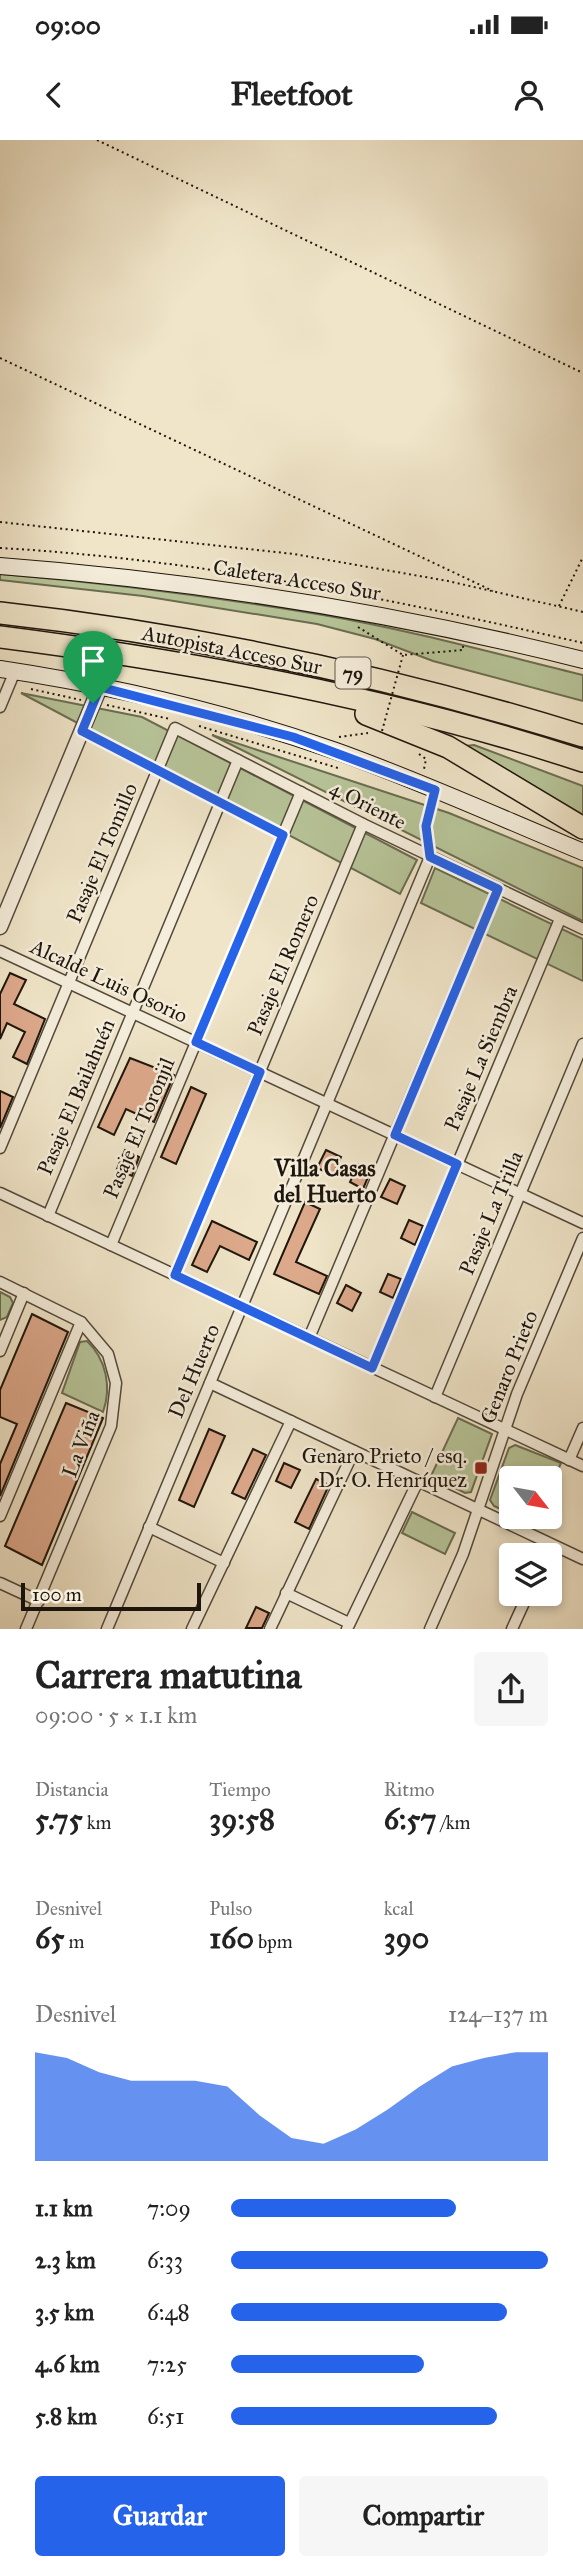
<!DOCTYPE html>
<html lang="es">
<meta charset="utf-8">
<style>
:root{--surface:#fff;--page:#f6f6f6;--text:#222;--muted:#767676;--accent:#2563eb}
body{margin:0;font-family:"IM FELL Great Primer",serif;background:var(--page);color:var(--text);height:100vh;display:flex;flex-direction:column;font-size:26px;white-space:nowrap}
*{box-sizing:border-box;margin:0}
p{font-size:23px;color:var(--muted)}
.icon{flex:none;width:38px;height:38px;fill:none;stroke:currentColor;stroke-width:2;stroke-linecap:round;stroke-linejoin:round}
.map{position:relative;height:1489px;overflow:hidden}
.sheet{display:flex;flex-direction:column;background:var(--surface);flex:1}
.sheet>*{flex:none}
.needle{width:46px;rotate:121deg}
.fabs{position:absolute;left:499px;top:1326px;display:grid;gap:14px}
.fabs a{display:grid;place-items:center;width:63px;height:63px;border-radius:7px;background:var(--surface);box-shadow:0 4px 10px #0003;font-size:35px}
.scale{position:absolute;left:21px;bottom:18px;width:180px;box-sizing:border-box;padding-left:7px;border:4px solid #1e150c;border-top:0;font-size:19px;line-height:24px;white-space:nowrap;color:#1e150c;-webkit-text-stroke:5px #f5eedc;paint-order:stroke}
.pin{position:absolute;display:grid;place-items:center;width:60px;height:60px;color:#fff;margin:-72px -30px;border-radius:50% 50% 50% 0;rotate:-45deg;box-shadow:0 0 7px #0007}
.pin .icon{rotate:45deg}
.round{display:grid;place-items:center;flex:none;width:74px;height:74px;border-radius:7px;background:var(--page)}
.head{display:flex;align-items:center;justify-content:space-between;height:119px;padding:0 35px}
h1{font-size:38px;font-weight:700;line-height:52px}
.metrics{display:grid;grid-template-columns:repeat(3,1fr);gap:10px;height:119px;padding:7px 35px}
.metrics div{display:grid;align-content:center}
.metrics b{font-size:30px;font-weight:700}
.metrics small{font-size:19px;font-weight:400}
.metrics p{font-size:19px}
.chart{height:196px;padding:14px 35px}
.chart p{display:flex;justify-content:space-between}
.chart svg{width:100%;height:126px;margin-top:7px;fill:var(--accent);opacity:.7}
.action{display:flex;gap:14px;margin-top:auto;padding:14px 35px}
.action a{flex:1;height:80px;border-radius:7px;background:var(--accent);color:#fff;font-size:28px;font-weight:700;line-height:80px;text-align:center}
.action a+a{background:var(--page);color:var(--text)}
ul{padding:0 35px;list-style:none;font-size:23px}
li{display:grid;grid-template-columns:112px 84px 1fr;align-items:center;height:52px}
li i{height:18px;border-radius:9px;background:var(--accent)}
.status{display:flex;justify-content:space-between;align-items:center;height:49px;padding:0 35px;background:var(--surface);direction:ltr}
.status svg{height:19px;fill:currentColor}
header{display:flex;justify-content:space-between;align-items:center;height:91px;padding:0 35px;background:var(--surface);font-size:32px;font-weight:700}
.map>svg:first-child{display:block}
.green{fill:#b7c599;stroke:#6a6d52;stroke-width:2}
.building{fill:#dda98b;stroke:#1e150c;stroke-width:2}
.lines{fill:none;stroke-linecap:round;stroke-linejoin:round}
.minor-casing{stroke:#52493b;stroke-width:13}
.tertiary-casing{stroke:#52493b;stroke-width:17}
.secondary-casing{stroke:#1e150c;stroke-width:18}
.motorway-casing{stroke:#1e150c;stroke-width:24}
.path{stroke:#1e150c;stroke-width:2;stroke-dasharray:2 3.5;stroke-linecap:butt}
.minor{stroke:#f5eedc;stroke-width:10}
.tertiary{stroke:#f5eedc;stroke-width:14}
.secondary{stroke:#f5eedc;stroke-width:16}
.motorway{stroke:#f0e5c9;stroke-width:21}
.path-bridge{stroke:#1e150c;stroke-width:2;stroke-dasharray:2 3.5;stroke-linecap:butt}
.route-casing{stroke:#fff;stroke-width:14}
.route{stroke:#2563eb;stroke-width:9}
.poi-dot{fill:#8f2418;stroke:#f5eedc;stroke-width:2.5}
.labels{text-anchor:middle;stroke-width:5;stroke-linejoin:round;paint-order:stroke}
.shield{fill:#f5eedc;stroke:#5e564a;stroke-width:2}
.shield-label{font-size:19px;font-weight:bold;fill:#1e150c}
.street-label{font-size:21px;fill:#1e150c;stroke:#f5eedc}
.poi-label{font-size:21px;fill:#1e150c;stroke:#f5eedc;text-anchor:end}
.neighbourhood-label{font-size:23px;font-weight:bold;fill:#1e150c;stroke:#f5eedc}
</style>
<div class="status"><b>09:00</b><svg viewBox="0 0 49 12"><path d="M0 12V9h3v3zM5 12V6h3v6zM10 12V3h3v9zM15 12V0h3v12zM26 1h20v11H26zM47 4h2v5h-2z"/></svg></div>
<header><svg class="icon" aria-label="back" viewBox="0 0 24 24"><path d="M15 5l-7 7 7 7"/></svg>Fleetfoot<svg class="icon" aria-label="person" viewBox="0 0 24 24"><circle cx="12" cy="8" r="4"/><path d="M4 21q1-7 8-7t8 7"/></svg></header>
<div class="map">
<svg width="583" height="1489" viewBox="0 0 583 1489">
<rect width="100%" height="100%" fill="#f0e5c9"/>
<filter id="stains"><feTurbulence type="fractalNoise" baseFrequency=".00286" numOctaves="4"/><feColorMatrix values="0 0 0 0 .2 0 0 0 0 .09 0 0 0 0 .02 0 0 0 .5 -.17"/></filter>
<radialGradient id="worn" r=".72"><stop offset=".6" stop-color="#630" stop-opacity="0"/><stop offset="1" stop-color="#630" stop-opacity=".3"/></radialGradient>
<g class="green">
<path d="M0,434C108,443 216,457 323,475C410,490 497,514 583,535V561L433,521L375,499L317,484L143,456L0,440Z"/>
<polygon points="21,553 142,577 417,720 400,754"/>
<polygon points="212,595 449,673 583,728 583,781"/>
<polygon points="474,605 583,646 583,675 466,606"/>
<polygon points="435,728 583,799 583,841 421,763"/>
<polygon points="0,1152 10,1157 13,1163 7,1177 0,1180"/>
<path d="M87,1201C106,1219 112,1247 103,1272L62,1253L80,1202Z"/>
<polygon points="458,1278 492,1294 471,1352 465,1353 431,1336"/>
<polygon points="515,1305 561,1323 550,1349 550,1339 511,1339 511,1374 494,1366 490,1360 509,1308"/>
<polygon points="412,1372 455,1393 445,1414 402,1393"/>
</g>
<g class="building">
<polygon points="10,833 26,840 14,864 45,879 27,924 13,917 25,892 7,883 0,899 0,854"/>
<polygon points="130,918 174,935 154,982 126,969 114,995 98,987"/>
<polygon points="191,947 206,954 176,1024 161,1017"/>
<polygon points="0,951 13,957 0,988"/>
<polygon points="125,1010 139,1017 132,1036 117,1029"/>
<polygon points="326,1010 341,1017 333,1035 317,1028"/>
<polygon points="358,1024 371,1030 363,1049 350,1042"/>
<polygon points="390,1039 405,1046 397,1064 381,1057"/>
<polygon points="305,1062 320,1069 296,1122 327,1136 319,1154 274,1134"/>
<polygon points="409,1080 423,1086 415,1105 401,1098"/>
<polygon points="212,1081 257,1102 249,1120 220,1106 207,1132 192,1125"/>
<polygon points="388,1134 401,1139 393,1158 380,1152"/>
<polygon points="346,1145 361,1153 352,1171 337,1163"/>
<polygon points="32,1174 68,1192 0,1356 0,1324 17,1284 0,1277 0,1250"/>
<polygon points="66,1263 103,1278 42,1425 5,1406"/>
<polygon points="209,1289 225,1296 194,1367 179,1360"/>
<polygon points="253,1309 266,1315 245,1359 232,1353"/>
<polygon points="284,1323 300,1330 291,1348 276,1341"/>
<polygon points="316,1339 329,1345 309,1389 295,1382"/>
<polygon points="256,1467 269,1473 262,1488 246,1488"/>
</g>
<g class="lines">
<defs>
<g id="minor">
<polyline points="0,567 15,531"/>
<polyline points="82,591 283,695"/>
<polyline points="0,811 583,1083"/>
<polyline points="0,1008 175,588 363,684 583,789"/>
<polyline points="0,1053 583,1326"/>
<polyline points="48,1076 238,620"/>
<polyline points="111,1105 301,652"/>
<polyline points="175,1135 363,684"/>
<polyline points="0,1142 81,1182 108,1214 116,1243 111,1286 26,1489"/>
<polyline points="309,1198 498,749"/>
<polyline points="0,1211 24,1153"/>
<polyline points="372,1228 560,779"/>
<polyline points="210,1243 583,1419"/>
<polyline points="435,1257 583,904"/>
<polyline points="569,1320 583,1288"/>
<polyline points="0,1376 81,1182"/>
<polyline points="149,1387 224,1423"/>
<polyline points="0,1443 39,1461"/>
<polyline points="286,1453 349,1483"/>
<polyline points="107,1489 430,717"/>
<polyline points="192,1489 291,1281"/>
<polyline points="270,1489 354,1311"/>
<polyline points="347,1489 418,1341"/>
<polyline points="430,1489 463,1414 517,1254 583,1098"/>
<polyline points="512,1489 528,1454"/>
</g>
<polyline id="tertiary" points="0,787 100,547"/>
<g id="secondary">
<path d="M0,426C197,441 391,472 583,520"/>
<path d="M0,529C113,546 228,573 336,611C420,641 501,678 583,712"/>
</g>
<g id="motorway">
<path d="M0,473C198,495 392,537 583,596"/>
<path d="M0,497C197,522 394,559 583,621"/>
<polyline points="366,574 448,607 583,688"/>
</g>
</defs>
<use href="#minor" class="minor-casing"/>
<use href="#tertiary" class="tertiary-casing"/>
<use href="#secondary" class="secondary-casing"/>
<use href="#motorway" class="motorway-casing"/>
<g class="path">
<polyline points="97,0 583,233"/>
<polyline points="0,218 493,451"/>
<polyline points="0,382 294,414 448,441 583,472"/>
<path d="M0,408C198,419 391,459 583,503"/>
<polyline points="559,466 583,417"/>
<polyline points="358,487 403,515 463,510 463,506"/>
<polyline points="31,549 81,560"/>
<polyline points="107,565 170,579"/>
<polyline points="199,586 338,628"/>
<polyline points="339,597 368,593"/>
<polyline points="419,614 426,619 424,629"/>
<polyline points="428,702 426,686 432,663"/>
</g>
<use href="#minor" class="minor"/>
<use href="#tertiary" class="tertiary"/>
<use href="#secondary" class="secondary"/>
<use href="#motorway" class="motorway"/>
<polyline class="path-bridge" points="382,591 403,515"/>
</g>
<g class="lines">
<defs>
<polygon id="route" points="100,547 293,597 435,650 426,686 430,717 498,749 395,995 457,1024 372,1228 175,1135 260,932 196,902 283,695 82,591"/>
</defs>
<use href="#route" class="route-casing"/>
<use href="#route" class="route"/>
</g>
<rect class="poi-dot" x="474" y="1321" width="14" height="14" rx="3.5"/>
<g class="labels">
<rect class="shield" x="335.5" y="517.5" width="35" height="31" rx="5"/>
<g class="shield-label">
<text x="353" y="540">79</text>
</g>
<g class="street-label">
<text transform="translate(297 440) rotate(9)" y="7">Caletera Acceso Sur</text>
<text transform="translate(232 510) rotate(11)" y="7">Autopista Acceso Sur</text>
<text transform="translate(368 665) rotate(27)" y="7">4 Oriente</text>
<text transform="translate(102 713) rotate(-67)" y="7">Pasaje El Tomillo</text>
<text transform="translate(283 825) rotate(-67)" y="7">Pasaje El Romero</text>
<text transform="translate(109 841) rotate(25)" y="7">Alcalde Luis Osorio</text>
<text transform="translate(481 918) rotate(-67)" y="7">Pasaje La Siembra</text>
<text transform="translate(76 957) rotate(-67)" y="7">Pasaje El Bailahuén</text>
<text transform="translate(139 988) rotate(-67)" y="7">Pasaje El Toronjil</text>
<text transform="translate(491 1073) rotate(-67)" y="7">Pasaje La Trilla</text>
<text transform="translate(509 1227) rotate(-68)" y="7">Genaro Prieto</text>
<text transform="translate(194 1231) rotate(-67)" y="7">Del Huerto</text>
<text transform="translate(81 1304) rotate(-69)" y="7">La Viña</text>
</g>
<g class="poi-label">
<text x="467" y="1323">Genaro Prieto / esq.<tspan x="467" dy="24">Dr. O. Henríquez</tspan></text>
</g>
<g class="neighbourhood-label">
<text x="325" y="1036">Villa Casas<tspan x="325" dy="26">del Huerto</tspan></text>
</g>
</g>
<rect width="100%" height="100%" filter="url(#stains)"/>
<rect width="100%" height="100%" fill="url(#worn)"/>
</svg>
<div class="fabs">
<a><svg class="needle" viewBox="-14 -14 28 28"><path d="M0-13l5 13h-10z" fill="#e53935"/><path d="M0 13l5-13h-10z" fill="#767676"/></svg></a>
<a><svg class="icon" aria-label="layers" viewBox="0 0 24 24"><path d="M12 4l9 5-9 5-9-5zM3 14l9 5 9-5"/></svg></a>
</div>
<div class="scale">100 m</div>
<div class="pin" style="left:93px;top:563px;background:#1e9e55"><svg class="icon" aria-label="arrive" viewBox="0 0 24 24"><path d="M6 21V4h12l-3 4 3 4H6"/></svg></div>
</div>
<section class="sheet">
<div class="head"><div><h1>Carrera matutina</h1><p>09:00 · 5 × 1.1 km</p></div><a class="round"><svg class="icon" aria-label="share" viewBox="0 0 24 24"><path d="M12 15V3M7 8l5-5 5 5M5 13v7h14v-7"/></svg></a></div>
<div class="metrics">
<div><p>Distancia</p><b>5.75<small> km</small></b></div>
<div><p>Tiempo</p><b>39:58</b></div>
<div><p>Ritmo</p><b>6:57<small> /km</small></b></div>
</div>
<div class="metrics">
<div><p>Desnivel</p><b>65<small> m</small></b></div>
<div><p>Pulso</p><b>160<small> bpm</small></b></div>
<div><p>kcal</p><b>390</b></div>
</div>
<div class="chart"><p><span>Desnivel</span>124–137 m</p>
<svg viewBox="0 0 160 44" preserveAspectRatio="none"><path d="M0 44V6L10 8L20 13L30 16L40 16L50 16L60 18L70 28L80 36L90 38L100 33L110 26L120 18L130 11L140 8L150 6L160 6V44z"/></svg>
</div>
<ul>
<li><b>1.1 km</b>7:09<i style="width:71%"></i></li>
<li><b>2.3 km</b>6:33<i style="width:100%"></i></li>
<li><b>3.5 km</b>6:48<i style="width:87%"></i></li>
<li><b>4.6 km</b>7:25<i style="width:61%"></i></li>
<li><b>5.8 km</b>6:51<i style="width:84%"></i></li>
</ul>
<div class="action"><a>Guardar</a><a>Compartir</a></div>
</section>
